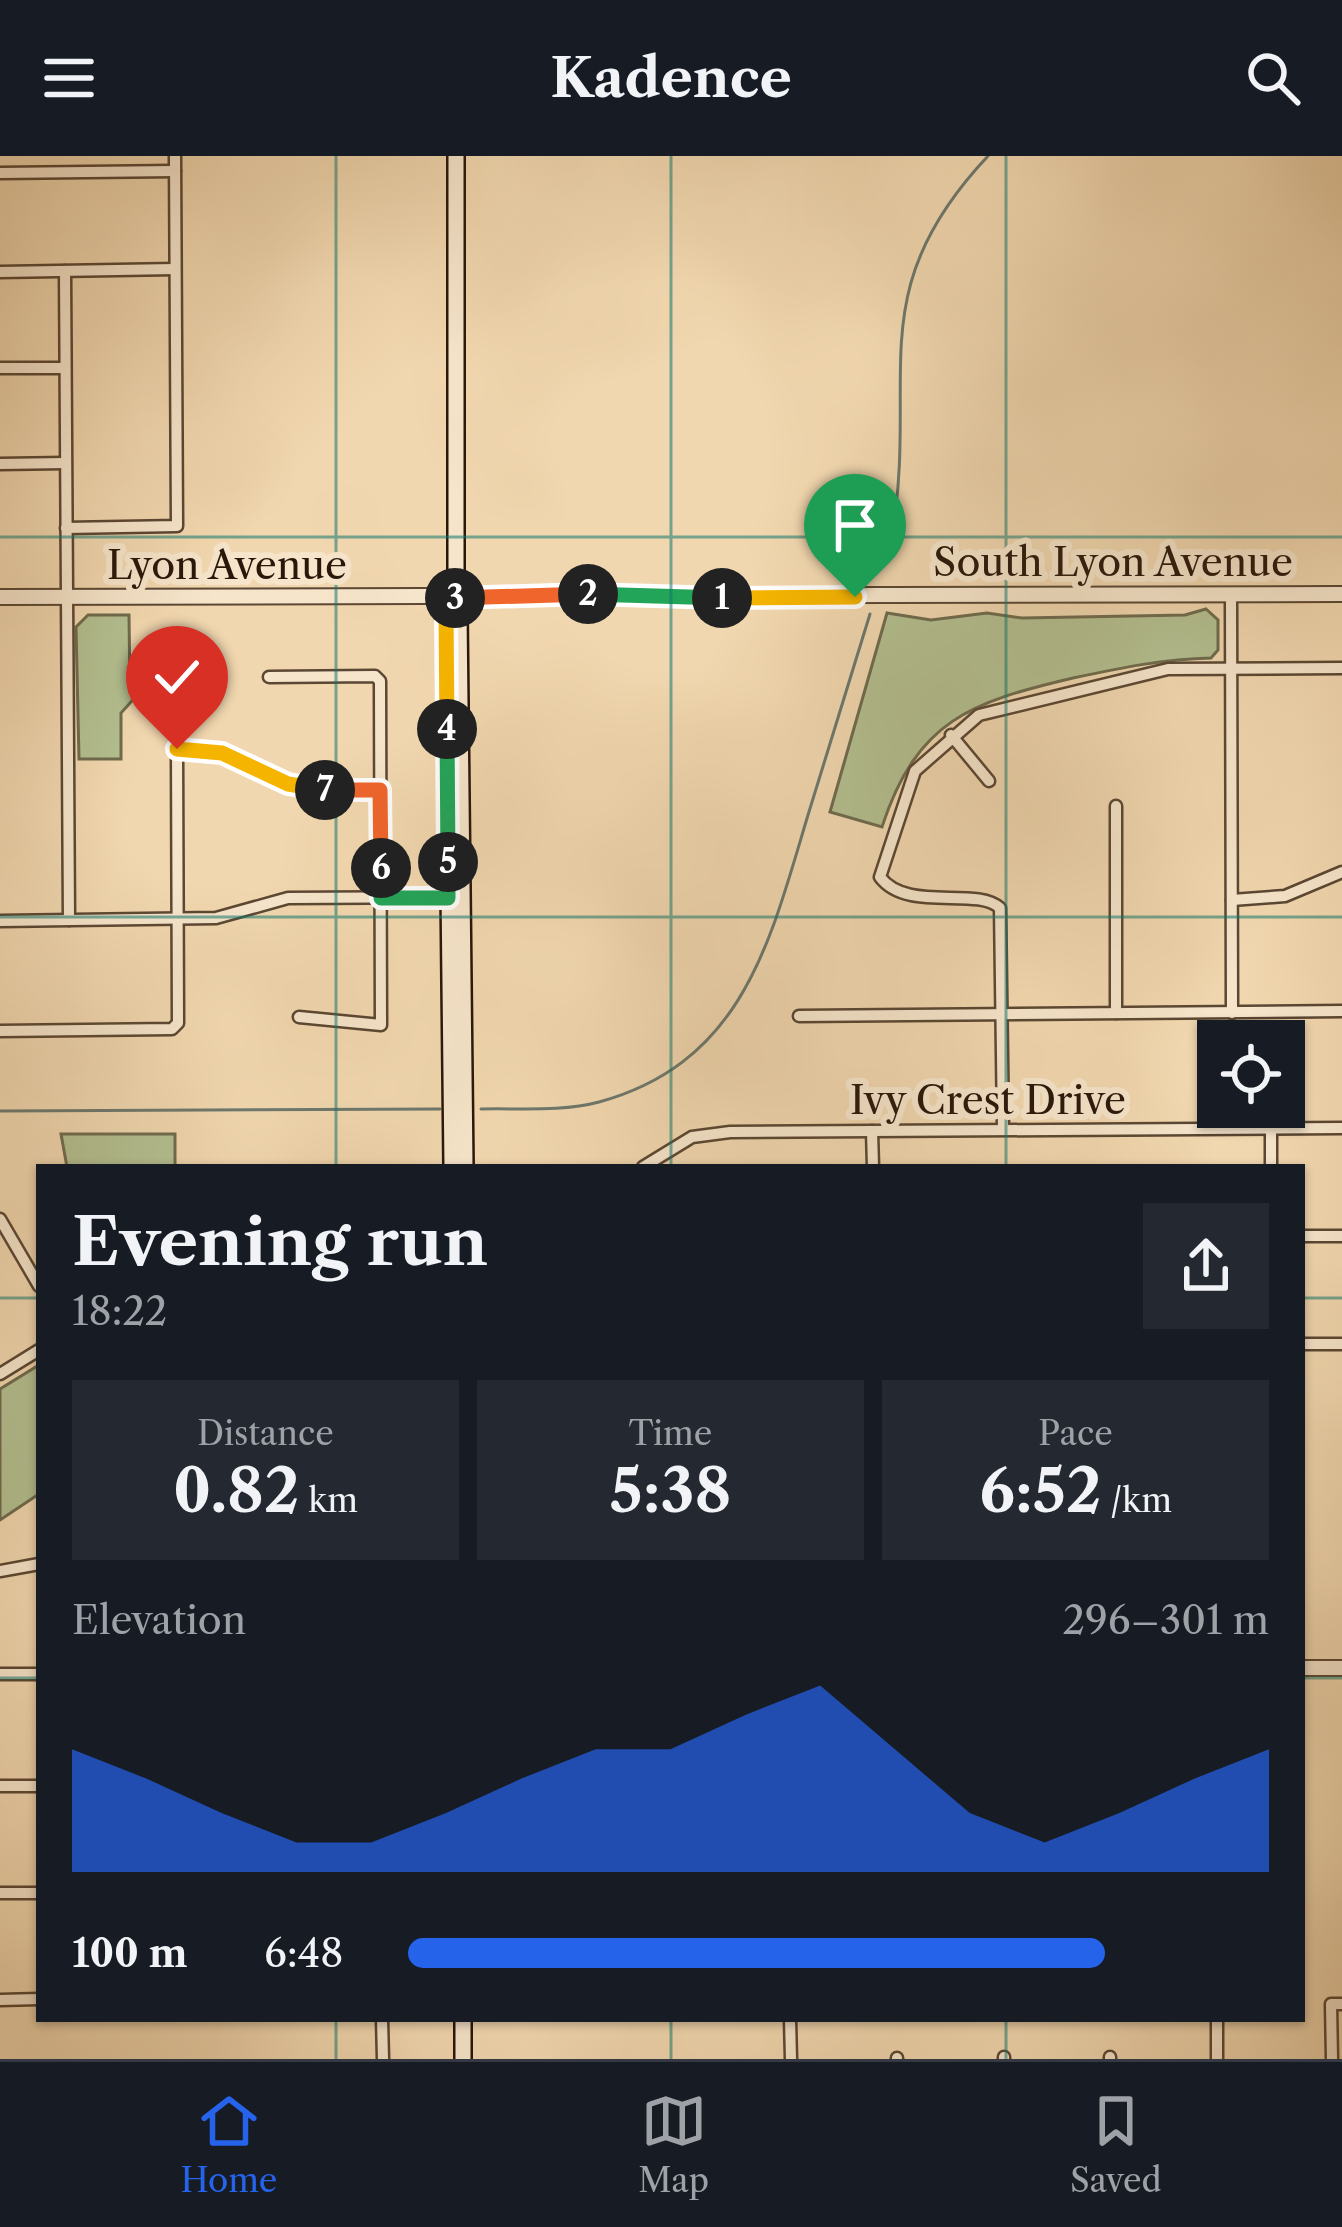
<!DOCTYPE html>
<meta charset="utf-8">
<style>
:root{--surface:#171b24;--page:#242831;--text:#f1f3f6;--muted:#9ea1a6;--line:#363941;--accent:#2563eb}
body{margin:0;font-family:"Libre Caslon Text",serif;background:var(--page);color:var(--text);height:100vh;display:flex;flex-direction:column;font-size:45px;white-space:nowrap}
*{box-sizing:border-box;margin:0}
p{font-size:39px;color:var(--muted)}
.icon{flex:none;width:66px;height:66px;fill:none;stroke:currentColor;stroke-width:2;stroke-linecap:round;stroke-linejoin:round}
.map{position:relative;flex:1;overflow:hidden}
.details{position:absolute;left:36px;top:1008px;width:1269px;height:858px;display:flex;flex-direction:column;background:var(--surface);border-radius:0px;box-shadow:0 3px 9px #0004}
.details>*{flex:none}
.controls{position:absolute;left:1197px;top:864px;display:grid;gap:24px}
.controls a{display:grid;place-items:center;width:108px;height:108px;border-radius:0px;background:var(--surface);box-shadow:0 3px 9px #0004;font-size:60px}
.pin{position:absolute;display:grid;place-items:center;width:102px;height:102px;color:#fff;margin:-123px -51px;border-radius:50% 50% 50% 0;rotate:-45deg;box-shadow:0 0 12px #0007}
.pin .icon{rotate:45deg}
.km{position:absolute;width:60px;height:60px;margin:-30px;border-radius:50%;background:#222;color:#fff;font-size:33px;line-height:60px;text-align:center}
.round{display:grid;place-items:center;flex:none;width:126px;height:126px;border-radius:0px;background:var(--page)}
.overview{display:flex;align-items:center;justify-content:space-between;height:204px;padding:0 36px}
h1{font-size:66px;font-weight:700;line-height:90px}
.figures{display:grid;grid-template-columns:repeat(3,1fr);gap:18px;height:204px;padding:12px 36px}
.figures div{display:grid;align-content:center;border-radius:0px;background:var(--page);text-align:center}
.figures b{font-size:60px;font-weight:700}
.figures small{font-size:33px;font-weight:400}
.figures p{font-size:33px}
.chart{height:336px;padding:24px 36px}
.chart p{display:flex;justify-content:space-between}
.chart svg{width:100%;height:216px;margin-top:12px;fill:var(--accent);opacity:.7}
ul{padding:0 36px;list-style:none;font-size:39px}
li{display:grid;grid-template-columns:192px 144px 1fr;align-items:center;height:90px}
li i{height:30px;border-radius:15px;background:var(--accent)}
header{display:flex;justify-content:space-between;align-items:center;height:156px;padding:0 36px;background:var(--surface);font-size:54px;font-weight:700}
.tab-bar{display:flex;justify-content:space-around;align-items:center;height:168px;border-top:3px solid var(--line);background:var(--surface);font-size:33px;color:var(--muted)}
.tab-bar a{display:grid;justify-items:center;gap:6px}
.tab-bar .current{color:var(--accent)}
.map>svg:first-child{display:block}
.green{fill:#b3bf90;stroke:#6e6b4d;stroke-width:3}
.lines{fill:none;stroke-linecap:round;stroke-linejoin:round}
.stream{stroke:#6d786d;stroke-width:3}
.minor-casing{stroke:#5b4733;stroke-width:15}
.tertiary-casing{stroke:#5b4733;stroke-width:18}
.secondary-casing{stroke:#29170a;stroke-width:20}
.minor{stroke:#f6e5cb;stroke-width:10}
.tertiary{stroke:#f6e5cb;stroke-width:14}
.secondary{stroke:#f6e5cb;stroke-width:15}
.split-1-casing{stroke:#fff;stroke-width:24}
.split-2-casing{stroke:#fff;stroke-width:24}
.split-3-casing{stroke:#fff;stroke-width:24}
.split-4-casing{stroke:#fff;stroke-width:24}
.split-5-casing{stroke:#fff;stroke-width:24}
.split-6-casing{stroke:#fff;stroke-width:24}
.split-7-casing{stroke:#fff;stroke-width:24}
.split-8-casing{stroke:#fff;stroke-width:24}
.split-1{stroke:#f5b400;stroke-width:15}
.split-2{stroke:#22a559;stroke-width:15}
.split-3{stroke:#f0652b;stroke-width:15}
.split-4{stroke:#f5b400;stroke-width:15}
.split-5{stroke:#22a559;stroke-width:15}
.split-6{stroke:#22a559;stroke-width:15}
.split-7{stroke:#f0652b;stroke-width:15}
.split-8{stroke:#f5b400;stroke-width:15}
.grid{fill:none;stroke:#0f766e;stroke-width:3;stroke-opacity:0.55}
.labels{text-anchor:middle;stroke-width:12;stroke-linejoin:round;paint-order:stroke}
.street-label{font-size:39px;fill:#29170a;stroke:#f6e5cb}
</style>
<header><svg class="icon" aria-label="menu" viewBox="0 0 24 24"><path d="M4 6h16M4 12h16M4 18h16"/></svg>Kadence<svg class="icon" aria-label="search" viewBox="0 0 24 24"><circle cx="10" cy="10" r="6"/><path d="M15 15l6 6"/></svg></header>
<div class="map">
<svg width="1342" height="1903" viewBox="0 0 1342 1903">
<rect width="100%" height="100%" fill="#f1d7af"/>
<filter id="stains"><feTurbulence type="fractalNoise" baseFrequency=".00167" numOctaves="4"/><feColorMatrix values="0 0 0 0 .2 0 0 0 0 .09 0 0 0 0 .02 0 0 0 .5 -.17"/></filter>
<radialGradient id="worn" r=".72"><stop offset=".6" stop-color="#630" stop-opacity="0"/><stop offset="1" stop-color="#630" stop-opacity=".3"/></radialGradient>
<g class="green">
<path d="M1206,453L1218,464V494L1211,502C1163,503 1120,512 1073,522C971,546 917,564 882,671L830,656L887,457L931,464L987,457L1022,462L1185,459Z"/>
<polygon points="88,459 129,459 130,536 139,537 121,557 121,603 79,603 76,471"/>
<polygon points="61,978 175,978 175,1011 67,1011"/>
<polygon points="39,1209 39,1338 0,1364 0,1233"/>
</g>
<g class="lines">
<g class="stream">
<path d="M892,379C919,220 859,137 988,0"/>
<path d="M481,953C519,952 562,956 599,946C744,906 770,785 808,659C829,592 849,525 870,458"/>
<polyline points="0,955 440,953"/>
</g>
<defs>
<g id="minor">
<polyline points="0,17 175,15"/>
<polyline points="65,115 69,764"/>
<polyline points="0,116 175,113"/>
<polyline points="0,212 65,212"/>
<polyline points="0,308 65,307"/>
<polyline points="66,372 177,370 175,0"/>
<polyline points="1231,438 1232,857"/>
<polyline points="269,521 375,520 380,525 381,869 299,861"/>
<polyline points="951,579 989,625"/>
<polyline points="1116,650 1116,857"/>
<polyline points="1232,744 1285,740 1342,716"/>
<polyline points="0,765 216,762 288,742 456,741"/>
<polyline points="799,860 1342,855"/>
<polyline points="0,875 172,873 178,867 177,593 237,601 301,632 380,634"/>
<path d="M1003,973L1000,752C976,730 907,757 880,721L915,615L979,559L1168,513L1342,512"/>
<polyline points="1271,973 1271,1011"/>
<polyline points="872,975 873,1011"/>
<polyline points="643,1011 692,981 730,976 1342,972"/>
<polyline points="0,1063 39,1130"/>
<polyline points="1302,1080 1342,1080"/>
<polyline points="1302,1188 1342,1188"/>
<polyline points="0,1218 39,1194"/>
<polyline points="0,1415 39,1408"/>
<polyline points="0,1518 39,1518"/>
<polyline points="0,1630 39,1630"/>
<polyline points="0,1737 39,1737"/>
<polyline points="0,1844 39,1843"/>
<polyline points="382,1863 383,1903"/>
<polyline points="790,1863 791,1903"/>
<polyline points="1004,1901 1004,1903"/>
<polyline points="1110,1901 1110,1903"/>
<polyline points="897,1902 897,1903"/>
<polyline points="1217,1903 1217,1863"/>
<polyline points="1332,1903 1331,1848 1342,1848"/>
</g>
<g id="tertiary">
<polyline points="0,441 1342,438"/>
<polyline points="1302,1512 1342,1512"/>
</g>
<g id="secondary">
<polyline points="454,442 459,457 465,1011"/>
<polyline points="452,1011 446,455 456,429 456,0"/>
<polyline points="463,1863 463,1903"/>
</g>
</defs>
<use href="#minor" class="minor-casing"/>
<use href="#tertiary" class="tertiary-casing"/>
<use href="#secondary" class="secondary-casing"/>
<use href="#minor" class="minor"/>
<use href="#tertiary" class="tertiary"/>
<use href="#secondary" class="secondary"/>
</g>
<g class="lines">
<defs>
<polyline id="split-1" points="722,442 855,441"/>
<polyline id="split-2" points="588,438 722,442"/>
<polyline id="split-3" points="455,442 588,438"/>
<polyline id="split-4" points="447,573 446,455 455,442"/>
<polyline id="split-5" points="447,573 448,706"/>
<polyline id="split-6" points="381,712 381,742 448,742 448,706"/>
<polyline id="split-7" points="325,634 380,634 381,712"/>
<polyline id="split-8" points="177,593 222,597 288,628 325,634"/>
</defs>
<use href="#split-1" class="split-1-casing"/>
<use href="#split-2" class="split-2-casing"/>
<use href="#split-3" class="split-3-casing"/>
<use href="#split-4" class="split-4-casing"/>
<use href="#split-5" class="split-5-casing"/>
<use href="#split-6" class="split-6-casing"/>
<use href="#split-7" class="split-7-casing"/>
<use href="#split-8" class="split-8-casing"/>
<use href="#split-1" class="split-1"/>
<use href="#split-2" class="split-2"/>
<use href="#split-3" class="split-3"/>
<use href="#split-4" class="split-4"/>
<use href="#split-5" class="split-5"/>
<use href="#split-6" class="split-6"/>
<use href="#split-7" class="split-7"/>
<use href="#split-8" class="split-8"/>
</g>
<path class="grid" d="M336,0V1011M671,0V1011M1006,0V1011M0,381H1342M0,761H1342M0,1142H39M1302,1142H1342M0,1522H39M1302,1522H1342M336,1863V1903M671,1863V1903M1006,1863V1903"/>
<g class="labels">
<g class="street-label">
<text x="1113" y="420">South Lyon Avenue</text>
<text x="227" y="423">Lyon Avenue</text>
<text x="988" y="958">Ivy Crest Drive</text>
</g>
</g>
<rect width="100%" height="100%" filter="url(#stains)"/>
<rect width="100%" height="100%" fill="url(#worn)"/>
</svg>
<div class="controls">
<a><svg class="icon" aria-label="locate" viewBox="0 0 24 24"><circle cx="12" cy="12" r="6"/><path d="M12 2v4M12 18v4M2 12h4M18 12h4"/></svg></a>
</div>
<div class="pin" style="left:855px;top:441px;background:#1e9e55"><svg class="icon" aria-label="arrive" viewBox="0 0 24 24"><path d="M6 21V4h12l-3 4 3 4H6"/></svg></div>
<div class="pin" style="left:177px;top:593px;background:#d93025"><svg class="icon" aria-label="check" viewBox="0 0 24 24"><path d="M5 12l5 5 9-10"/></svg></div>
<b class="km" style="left:722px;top:442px">1</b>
<b class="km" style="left:588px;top:438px">2</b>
<b class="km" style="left:455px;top:442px">3</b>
<b class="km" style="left:447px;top:573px">4</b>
<b class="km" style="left:448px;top:706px">5</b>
<b class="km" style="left:381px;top:712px">6</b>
<b class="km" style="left:325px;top:634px">7</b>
<section class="details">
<div class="overview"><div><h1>Evening run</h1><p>18:22</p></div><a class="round"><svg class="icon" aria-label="share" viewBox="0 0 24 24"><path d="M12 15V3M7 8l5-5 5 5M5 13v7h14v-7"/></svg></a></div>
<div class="figures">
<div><p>Distance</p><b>0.82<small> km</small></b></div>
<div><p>Time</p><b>5:38</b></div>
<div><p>Pace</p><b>6:52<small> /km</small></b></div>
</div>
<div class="chart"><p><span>Elevation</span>296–301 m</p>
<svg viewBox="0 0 160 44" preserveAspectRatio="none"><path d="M0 44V19L10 25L20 32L30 38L40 38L50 32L60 25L70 19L80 19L90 12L100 6L110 19L120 32L130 38L140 32L150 25L160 19V44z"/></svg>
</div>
<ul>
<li><b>100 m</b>6:48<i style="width:81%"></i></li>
</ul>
</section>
</div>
<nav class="tab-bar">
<a class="current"><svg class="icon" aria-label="home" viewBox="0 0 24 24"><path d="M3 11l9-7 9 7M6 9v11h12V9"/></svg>Home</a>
<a><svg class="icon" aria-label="map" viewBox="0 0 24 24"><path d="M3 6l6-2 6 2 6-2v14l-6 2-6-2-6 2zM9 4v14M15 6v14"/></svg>Map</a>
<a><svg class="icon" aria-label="saved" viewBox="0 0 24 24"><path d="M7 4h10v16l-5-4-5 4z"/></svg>Saved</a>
</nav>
